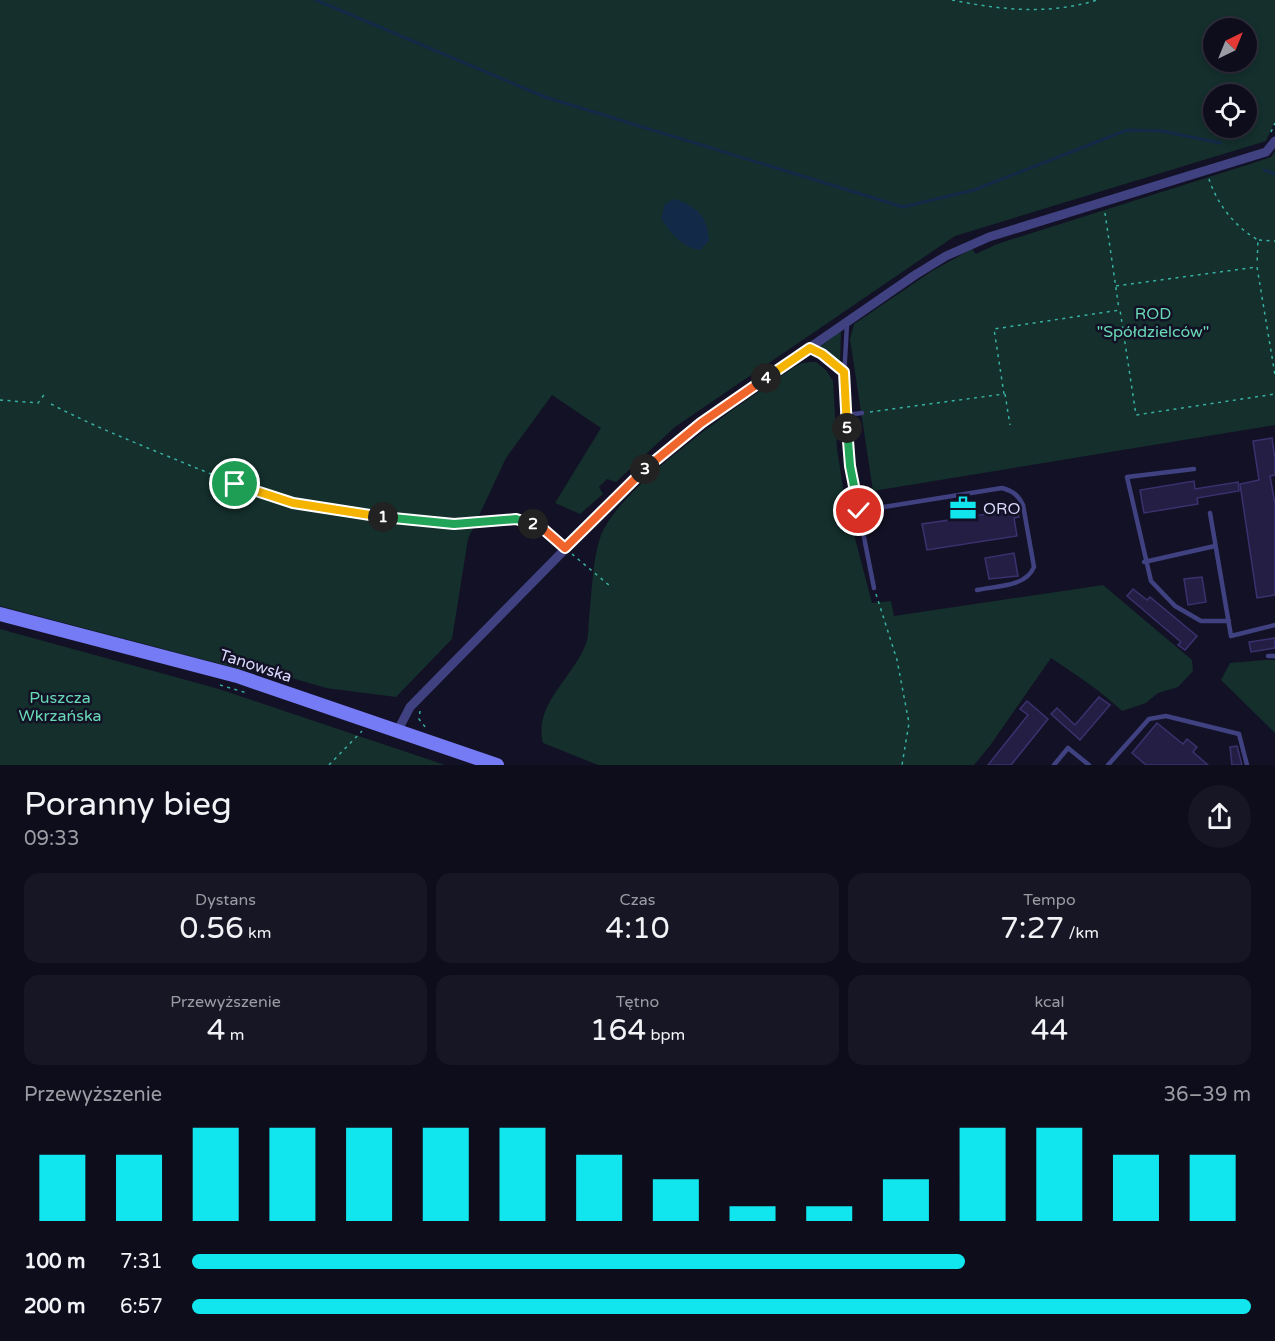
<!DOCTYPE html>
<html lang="pl">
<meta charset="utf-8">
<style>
:root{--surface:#0e0d1c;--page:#171625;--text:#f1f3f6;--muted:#9b9ca3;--line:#2e2d3b;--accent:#11e6ee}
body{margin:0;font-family:"Varela Round",sans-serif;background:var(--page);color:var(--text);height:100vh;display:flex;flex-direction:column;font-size:22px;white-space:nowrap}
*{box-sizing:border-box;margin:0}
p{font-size:20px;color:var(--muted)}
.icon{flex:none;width:33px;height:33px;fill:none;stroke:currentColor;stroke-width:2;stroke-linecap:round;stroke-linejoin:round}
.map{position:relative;height:765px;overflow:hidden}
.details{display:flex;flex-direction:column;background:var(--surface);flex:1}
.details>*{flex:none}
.needle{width:39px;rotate:43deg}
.tools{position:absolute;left:1203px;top:18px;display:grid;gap:12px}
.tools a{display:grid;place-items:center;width:54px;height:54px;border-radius:50%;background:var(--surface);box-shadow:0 3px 9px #0003,0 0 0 2px var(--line);font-size:30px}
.pin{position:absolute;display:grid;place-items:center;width:51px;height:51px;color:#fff;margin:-26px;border:3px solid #fff;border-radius:50%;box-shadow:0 2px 6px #0007}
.km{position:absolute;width:30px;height:30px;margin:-15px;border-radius:50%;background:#222;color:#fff;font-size:16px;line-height:30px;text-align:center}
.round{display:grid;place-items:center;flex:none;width:63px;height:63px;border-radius:32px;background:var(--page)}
.headline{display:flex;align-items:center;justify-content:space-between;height:102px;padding:0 24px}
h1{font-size:33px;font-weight:600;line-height:45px}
.figures{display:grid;grid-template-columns:repeat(3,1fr);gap:9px;height:102px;padding:6px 24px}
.figures div{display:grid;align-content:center;border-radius:15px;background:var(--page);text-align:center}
.figures b{font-size:30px;font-weight:600}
.figures small{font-size:16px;font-weight:400}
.figures p{font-size:16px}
.chart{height:168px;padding:12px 24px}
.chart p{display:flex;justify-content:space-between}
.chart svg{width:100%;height:108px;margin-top:6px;stroke:var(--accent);stroke-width:6}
ul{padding:0 24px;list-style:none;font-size:20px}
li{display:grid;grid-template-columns:96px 72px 1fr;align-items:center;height:45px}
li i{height:15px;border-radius:8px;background:var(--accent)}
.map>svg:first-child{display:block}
.green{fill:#142f2c;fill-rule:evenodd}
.water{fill:#122a48}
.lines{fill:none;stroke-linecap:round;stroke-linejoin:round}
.stream{stroke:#122a48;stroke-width:3}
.building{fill:#241e45;stroke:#3a326f;stroke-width:1.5}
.path{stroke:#38b0a1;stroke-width:1.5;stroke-dasharray:3 4.5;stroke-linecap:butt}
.service{stroke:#3f4181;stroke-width:4.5}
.minor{stroke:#3f4181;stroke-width:9}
.secondary{stroke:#757af5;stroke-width:14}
.split-1-casing{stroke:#fff;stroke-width:12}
.split-2-casing{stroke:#fff;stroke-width:12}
.split-3-casing{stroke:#fff;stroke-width:12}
.split-4-casing{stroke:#fff;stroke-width:12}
.split-5-casing{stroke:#fff;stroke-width:12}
.split-6-casing{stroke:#fff;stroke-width:12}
.split-1{stroke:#f5b400;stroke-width:8}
.split-2{stroke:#22a559;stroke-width:8}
.split-3{stroke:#f0652b;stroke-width:8}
.split-4{stroke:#f0652b;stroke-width:8}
.split-5{stroke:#f5b400;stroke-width:8}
.split-6{stroke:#22a559;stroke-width:8}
.labels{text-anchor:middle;stroke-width:5;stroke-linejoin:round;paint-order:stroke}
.park-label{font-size:16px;fill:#68d8b5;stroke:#131125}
.poi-label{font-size:16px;fill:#d9d8fc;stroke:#131125;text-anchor:start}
.street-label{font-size:16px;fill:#d9d8fc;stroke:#131125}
</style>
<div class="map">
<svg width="1275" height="765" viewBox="0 0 1275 765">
<rect width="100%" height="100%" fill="#131125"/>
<g class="green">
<path d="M0,0H1275V121L1266,141L955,236L675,427L616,482L607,479L599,487L603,494L580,514L555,503L601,428L552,395L506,458L468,539L452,639L396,697L326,688L254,667L251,672L0,606ZM1214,28H1246V62H1214ZM1214,94H1246V128H1214Z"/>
<polygon points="1275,151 1275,425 873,491 850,339 854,324 932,271 972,249 976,254 997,244 1250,164 1271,157"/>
<polygon points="841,331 840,365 820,346"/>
<path d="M816,362L826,370L833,381L837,449L845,500L872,603L891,601L894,616L1103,585L1192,660L1193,671L1178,687L1158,693L1146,703L1122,711C1100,690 1076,675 1051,658L989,747L974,765H598L543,743C533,706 572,678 585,646C589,638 588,628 589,619C592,593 592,563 600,538C615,491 730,411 772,383C780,377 789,370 798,365C803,362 810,362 816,362Z"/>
<polygon points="0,629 219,689 445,765 0,765"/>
<polygon points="1264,660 1275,660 1275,733 1221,680 1230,663"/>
</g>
<path class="water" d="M674,199C697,206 708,217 709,241L700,250C681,247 671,233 661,218L665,204Z"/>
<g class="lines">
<g class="stream">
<polyline points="316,0 545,97 903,207 974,190 1127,130 1162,131 1221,143"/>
<polyline points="1264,170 1275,174"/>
</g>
</g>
<g class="building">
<polygon points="1272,438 1275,459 1275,475 1270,476 1275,504 1275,595 1257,598 1240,484 1259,480 1253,441"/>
<polygon points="1194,481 1195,489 1238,482 1239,491 1197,498 1198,504 1144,513 1140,490"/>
<polygon points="970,500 973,516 1017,510 1019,517 1014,518 1017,536 927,550 922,524 956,519 954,502"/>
<polygon points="1014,553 1018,576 989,579 985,558"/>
<polygon points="1202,577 1206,602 1188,605 1184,579"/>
<polygon points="1133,589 1147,600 1150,597 1197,636 1185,650 1178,645 1181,642 1127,596"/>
<polygon points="1275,638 1275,648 1251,652 1249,642"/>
<polygon points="1099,697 1110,705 1080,740 1051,714 1057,708 1075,725"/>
<polygon points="1027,701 1048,719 1011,765 988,765 1028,715 1020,709"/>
<polygon points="1157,723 1183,744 1187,739 1197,747 1193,752 1208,765 1146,765 1132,753"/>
<polygon points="1237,746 1242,765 1232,765 1230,747"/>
</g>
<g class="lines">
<g class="path">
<path d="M952,0C1001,10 1049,15 1097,0"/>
<polyline points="1271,132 1275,123"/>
<path d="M1209,179C1217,204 1235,227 1258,240L1257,265"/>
<polyline points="1105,213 1119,309"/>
<polyline points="1259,240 1275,241"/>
<polyline points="1116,286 1257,267 1275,375"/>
<polyline points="1005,394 1010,425"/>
<polyline points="0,400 38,403 46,392"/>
<path d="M51,404C91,425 131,441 172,458C211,474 251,491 292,503C338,516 389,518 436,522C486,526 516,505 557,541"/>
<polyline points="870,412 1004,394 994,329 1120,310 1136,415 1275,394"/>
<polyline points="572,554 610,586"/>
<polyline points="876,594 897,660 909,723 902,765"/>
<polyline points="220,685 247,693"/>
<polyline points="420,711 419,719 426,728"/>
<polyline points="329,765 362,731"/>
</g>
<g class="service">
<polyline points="847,324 844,378 850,466 874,588"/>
<polyline points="810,348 822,354 844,372"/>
<polyline points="846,415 862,413"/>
<polyline points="1194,469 1127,477 1151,581 1175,606 1201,621 1229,621"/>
<path d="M859,511L1002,488C1013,491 1018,495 1023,505L1034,567C1026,587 996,586 977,590"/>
<polyline points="1210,513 1231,636 1275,625"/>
<polyline points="1144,562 1215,546"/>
<polyline points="1268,656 1275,656"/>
<polyline points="1054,765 1068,748 1089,765"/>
<polyline points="1108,765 1149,719 1166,716 1239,734 1247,765"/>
</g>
<polyline class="minor" points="398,730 410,707 638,475 728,404 915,275 946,256 989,237 1266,152 1275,141"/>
<polyline class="secondary" points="0,614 237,676 497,765"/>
</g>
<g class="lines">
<defs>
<polyline id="split-1" points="235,484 293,503 383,517"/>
<polyline id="split-2" points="383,517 454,524 516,519 533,524"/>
<polyline id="split-3" points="533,524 541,527 565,548 645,469"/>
<polyline id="split-4" points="645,469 701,423 766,378"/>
<polyline id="split-5" points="766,378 810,348 822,354 844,372 847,428"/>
<polyline id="split-6" points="847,428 850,466 859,511"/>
</defs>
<use href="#split-1" class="split-1-casing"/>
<use href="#split-2" class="split-2-casing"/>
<use href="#split-3" class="split-3-casing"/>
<use href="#split-4" class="split-4-casing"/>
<use href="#split-5" class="split-5-casing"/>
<use href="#split-6" class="split-6-casing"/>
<use href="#split-1" class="split-1"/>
<use href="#split-2" class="split-2"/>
<use href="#split-3" class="split-3"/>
<use href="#split-4" class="split-4"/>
<use href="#split-5" class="split-5"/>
<use href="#split-6" class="split-6"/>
</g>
<defs>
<symbol id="office-bare" viewBox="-9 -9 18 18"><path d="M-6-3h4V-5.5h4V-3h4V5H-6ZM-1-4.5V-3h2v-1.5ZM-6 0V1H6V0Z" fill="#11e6ee" stroke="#131125" stroke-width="2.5" paint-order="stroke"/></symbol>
</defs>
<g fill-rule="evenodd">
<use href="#office-bare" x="944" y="489" width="38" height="38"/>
</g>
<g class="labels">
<g class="park-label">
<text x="1153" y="319">ROD<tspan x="1153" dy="18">"Spółdzielców"</tspan></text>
<text x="60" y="703">Puszcza<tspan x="60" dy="18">Wkrzańska</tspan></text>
</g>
<g class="poi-label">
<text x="983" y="514">ORO</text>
</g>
<g class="street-label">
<text transform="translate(256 665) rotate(18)" y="6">Tanowska</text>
</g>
</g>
</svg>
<div class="tools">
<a><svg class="needle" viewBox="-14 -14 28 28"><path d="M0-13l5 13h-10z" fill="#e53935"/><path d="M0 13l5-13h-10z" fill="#9b9ca3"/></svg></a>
<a><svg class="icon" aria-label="locate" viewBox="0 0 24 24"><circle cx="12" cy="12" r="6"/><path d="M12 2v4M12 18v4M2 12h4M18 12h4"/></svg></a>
</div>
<div class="pin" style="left:235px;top:484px;background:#1e9e55"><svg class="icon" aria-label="arrive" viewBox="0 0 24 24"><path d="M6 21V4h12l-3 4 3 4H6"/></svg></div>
<div class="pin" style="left:859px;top:511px;background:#d93025"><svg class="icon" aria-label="check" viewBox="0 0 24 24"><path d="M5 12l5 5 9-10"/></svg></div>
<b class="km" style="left:383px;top:517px">1</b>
<b class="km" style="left:533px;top:524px">2</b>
<b class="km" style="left:645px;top:469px">3</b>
<b class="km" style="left:766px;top:378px">4</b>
<b class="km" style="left:847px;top:428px">5</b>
</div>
<section class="details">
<div class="headline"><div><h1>Poranny bieg</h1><p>09:33</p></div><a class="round"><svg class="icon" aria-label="share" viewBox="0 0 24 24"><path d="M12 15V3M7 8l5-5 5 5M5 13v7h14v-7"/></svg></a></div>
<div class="figures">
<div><p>Dystans</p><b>0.56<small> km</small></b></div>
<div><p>Czas</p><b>4:10</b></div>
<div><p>Tempo</p><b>7:27<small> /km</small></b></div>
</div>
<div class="figures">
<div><p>Przewyższenie</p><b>4<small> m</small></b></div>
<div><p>Tętno</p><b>164<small> bpm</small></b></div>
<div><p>kcal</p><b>44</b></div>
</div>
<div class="chart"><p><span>Przewyższenie</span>36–39 m</p>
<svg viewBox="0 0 160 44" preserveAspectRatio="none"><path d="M5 44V17M15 44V17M25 44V6M35 44V6M45 44V6M55 44V6M65 44V6M75 44V17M85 44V27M95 44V38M105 44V38M115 44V27M125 44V6M135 44V6M145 44V17M155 44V17"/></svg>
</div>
<ul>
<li><b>100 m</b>7:31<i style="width:73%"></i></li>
<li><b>200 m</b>6:57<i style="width:100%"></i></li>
</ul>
</section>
